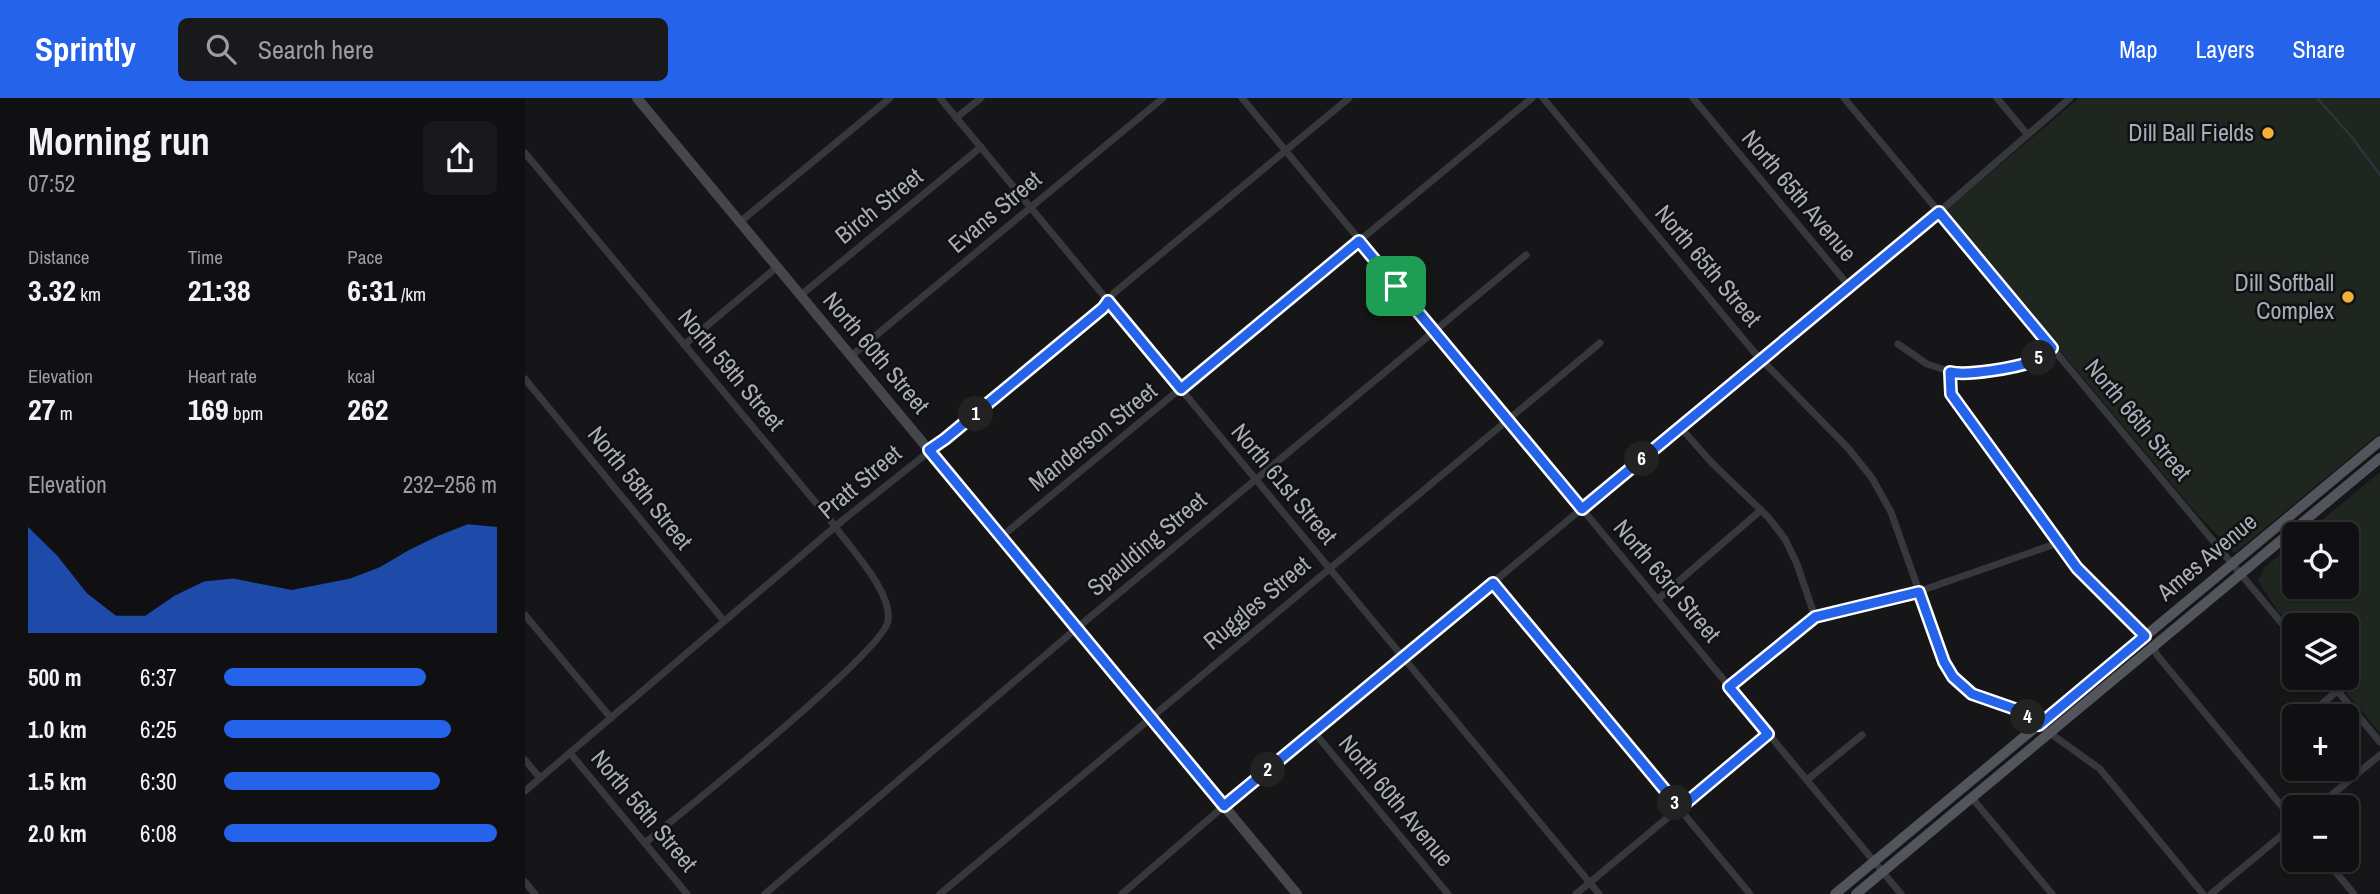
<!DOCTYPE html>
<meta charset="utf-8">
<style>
:root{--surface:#101012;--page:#19191b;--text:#f1f3f6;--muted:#9c9d9f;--line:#303032;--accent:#2563eb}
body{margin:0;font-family:"Archivo Narrow",sans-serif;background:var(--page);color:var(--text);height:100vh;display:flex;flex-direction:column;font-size:26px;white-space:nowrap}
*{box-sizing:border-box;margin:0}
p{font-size:23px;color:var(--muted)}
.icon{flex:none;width:38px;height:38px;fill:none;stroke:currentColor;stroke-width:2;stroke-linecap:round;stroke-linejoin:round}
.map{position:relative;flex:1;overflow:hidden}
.panel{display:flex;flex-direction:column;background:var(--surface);width:525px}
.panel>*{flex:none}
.fabs{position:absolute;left:1757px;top:424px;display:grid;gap:14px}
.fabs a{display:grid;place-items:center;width:77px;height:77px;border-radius:10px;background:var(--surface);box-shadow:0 2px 5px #0004,0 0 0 2px var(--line);font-size:35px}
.pin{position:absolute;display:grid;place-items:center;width:60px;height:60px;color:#fff;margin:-30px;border-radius:14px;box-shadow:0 4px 10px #0006}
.km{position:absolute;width:35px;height:35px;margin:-18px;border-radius:50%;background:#222;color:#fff;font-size:19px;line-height:35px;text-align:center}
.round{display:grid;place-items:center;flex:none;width:74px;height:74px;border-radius:10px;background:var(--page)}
.headline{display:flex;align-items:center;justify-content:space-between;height:119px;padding:0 28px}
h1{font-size:38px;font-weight:800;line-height:52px}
.metrics{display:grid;grid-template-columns:repeat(3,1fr);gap:10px;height:119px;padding:7px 28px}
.metrics div{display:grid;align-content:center}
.metrics b{font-size:30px;font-weight:800}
.metrics small{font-size:19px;font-weight:400}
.metrics p{font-size:19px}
.chart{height:196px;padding:14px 28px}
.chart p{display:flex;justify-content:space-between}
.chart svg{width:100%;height:126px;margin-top:7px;fill:var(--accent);opacity:.7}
ul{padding:0 28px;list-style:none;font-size:23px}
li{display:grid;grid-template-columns:112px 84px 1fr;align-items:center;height:52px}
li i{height:18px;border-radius:9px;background:var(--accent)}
header{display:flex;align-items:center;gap:42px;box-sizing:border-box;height:98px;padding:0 35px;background:var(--accent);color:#fff}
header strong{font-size:33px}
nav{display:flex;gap:38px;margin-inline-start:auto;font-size:24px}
.search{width:490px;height:63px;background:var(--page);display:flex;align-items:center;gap:18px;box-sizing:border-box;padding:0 24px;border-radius:10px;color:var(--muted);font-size:26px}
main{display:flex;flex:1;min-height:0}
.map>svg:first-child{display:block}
.green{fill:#1e261f}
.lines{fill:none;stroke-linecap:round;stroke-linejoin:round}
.stream{stroke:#2c353c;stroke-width:2.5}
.street{stroke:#37383d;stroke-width:7}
.secondary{stroke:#45474d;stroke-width:10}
.primary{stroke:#53555c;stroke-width:10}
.route-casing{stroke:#fff;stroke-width:14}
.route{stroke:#2563eb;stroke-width:9}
.poi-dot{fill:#f2b134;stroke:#111113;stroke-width:2.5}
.labels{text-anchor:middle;stroke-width:5;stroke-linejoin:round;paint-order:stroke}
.poi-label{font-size:24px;fill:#a8adb8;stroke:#111113;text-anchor:end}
.street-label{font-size:24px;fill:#a8adb8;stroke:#111113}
</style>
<header>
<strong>Sprintly</strong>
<div class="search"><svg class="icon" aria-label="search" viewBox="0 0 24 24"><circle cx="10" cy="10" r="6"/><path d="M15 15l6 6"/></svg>Search here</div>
<nav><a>Map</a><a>Layers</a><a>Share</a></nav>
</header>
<main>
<section class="panel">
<div class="headline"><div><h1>Morning run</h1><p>07:52</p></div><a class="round"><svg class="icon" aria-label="share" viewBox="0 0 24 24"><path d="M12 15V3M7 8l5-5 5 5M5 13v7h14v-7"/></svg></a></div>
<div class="metrics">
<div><p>Distance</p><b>3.32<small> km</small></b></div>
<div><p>Time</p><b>21:38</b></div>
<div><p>Pace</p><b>6:31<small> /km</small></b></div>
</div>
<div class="metrics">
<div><p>Elevation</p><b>27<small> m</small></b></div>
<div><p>Heart rate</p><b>169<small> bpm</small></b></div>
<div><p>kcal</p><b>262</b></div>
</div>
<div class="chart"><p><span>Elevation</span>232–256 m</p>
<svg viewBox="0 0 160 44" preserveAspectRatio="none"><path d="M0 44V7L10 17L20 30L30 38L40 38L50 31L60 26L70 25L80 27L90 29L100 27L110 25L120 21L130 15L140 10L150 6L160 7V44z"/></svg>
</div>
<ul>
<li><b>500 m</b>6:37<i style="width:74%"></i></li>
<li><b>1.0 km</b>6:25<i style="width:83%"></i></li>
<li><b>1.5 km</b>6:30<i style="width:79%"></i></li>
<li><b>2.0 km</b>6:08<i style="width:100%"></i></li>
</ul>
</section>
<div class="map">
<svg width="1855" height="796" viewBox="0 0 1855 796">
<rect width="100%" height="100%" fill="#161618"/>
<g class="green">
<polygon points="1554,0 1855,0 1855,335 1711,454 1708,454 1666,409 1419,114"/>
<polygon points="1855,374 1855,635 1808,579 1822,579 1822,527 1769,527 1769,533 1753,513 1733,483 1740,469 1769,445 1769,488 1822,488 1822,436 1780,436"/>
</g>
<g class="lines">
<polyline class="stream" points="1792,0 1826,38 1855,77"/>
<g class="street">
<polyline points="415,0 1074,796"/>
<polyline points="717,0 1376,796"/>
<polyline points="1018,0 1229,254 1323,350 1347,380 1366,414 1419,564 1428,579 1441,592 1460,602 1493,612 1575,671 1678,796"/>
<polyline points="1168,0 1324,188"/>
<polyline points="1319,0 1769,540"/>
<polyline points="1472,0 1502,36"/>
<polyline points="431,20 456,0"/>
<path d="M0,55L306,423C322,447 368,493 363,523C358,554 157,714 120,745"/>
<polyline points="215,124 365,0"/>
<polyline points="276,197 456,49"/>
<polyline points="1373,246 1402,266 1433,276 1500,265 1514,260 1527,250"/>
<polyline points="159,247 252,169"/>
<polyline points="326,258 638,0"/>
<polyline points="1425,274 1424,288 1429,301 1549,466 1620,538"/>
<polyline points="0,281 199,523"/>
<polyline points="1155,329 1187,365 1243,419 1260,441 1272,466 1290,519"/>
<polyline points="476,439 1007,0"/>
<polyline points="968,485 1225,796"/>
<polyline points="1132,502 1236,412"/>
<polyline points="0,517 86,620"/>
<polyline points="1628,548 1632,557 1769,723"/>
<polyline points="1801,579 1855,644"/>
<polyline points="1204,589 1290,519 1372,501 1533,445"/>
<polyline points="1783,618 1812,593"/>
<polyline points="789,634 923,796"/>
<polyline points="45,655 162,796"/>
<polyline points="0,662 15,680"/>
<polyline points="1282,682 1337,637"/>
<polyline points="0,693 318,422 420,341 578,210 589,195 824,0"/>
<polyline points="1447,700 1527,796"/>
<polyline points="1792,709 1855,657"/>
<polyline points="1800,761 1829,796"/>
<polyline points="0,784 10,796"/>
<polyline points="240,796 552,530 1001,157"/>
<polyline points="415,796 1075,245"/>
<polyline points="597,796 699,708 1414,114 1545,0"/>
<polyline points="1051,796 1243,636"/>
<polyline points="1686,796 1769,727"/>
</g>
<polyline class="secondary" points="112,0 772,796"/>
<g class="primary">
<polyline points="1310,796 1855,343"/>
<polyline points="1331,796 1855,360"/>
</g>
</g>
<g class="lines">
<defs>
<path id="route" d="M1414,114L1527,250C1521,254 1515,260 1509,263C1491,270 1442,278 1425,274L1426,296L1552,470L1620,538L1514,627L1493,612L1447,596L1428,579L1419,564L1394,494L1290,519L1204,589L1243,636L1155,710L968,485L699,708L404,352L420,341L578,210L583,203L656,291L834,143L1057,411Z"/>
</defs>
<use href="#route" class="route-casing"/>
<use href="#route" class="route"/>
</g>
<g class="poi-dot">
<circle cx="1743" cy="35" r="7"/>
<circle cx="1823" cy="199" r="7"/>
</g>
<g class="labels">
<g class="poi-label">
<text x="1729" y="43">Dill Ball Fields</text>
<text x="1809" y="193">Dill Softball<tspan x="1809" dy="28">Complex</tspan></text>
</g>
<g class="street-label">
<text transform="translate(1274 98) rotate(50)" y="8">North 65th Avenue</text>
<text transform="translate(354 108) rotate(-39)" y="8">Birch Street</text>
<text transform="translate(470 114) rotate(-40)" y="8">Evans Street</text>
<text transform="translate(1183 168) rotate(50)" y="8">North 65th Street</text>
<text transform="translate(351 255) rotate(50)" y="8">North 60th Street</text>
<text transform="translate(206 272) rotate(50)" y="8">North 59th Street</text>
<text transform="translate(1613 322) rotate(50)" y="8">North 66th Street</text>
<text transform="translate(568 339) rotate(-39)" y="8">Manderson Street</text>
<text transform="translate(335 384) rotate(-40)" y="8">Pratt Street</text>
<text transform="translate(759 386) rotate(50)" y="8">North 61st Street</text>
<text transform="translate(115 390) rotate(51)" y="8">North 58th Street</text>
<text transform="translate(622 446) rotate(-40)" y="8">Spaulding Street</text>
<text transform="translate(1682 459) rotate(-40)" y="8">Ames Avenue</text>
<text transform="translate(1142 483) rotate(50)" y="8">North 63rd Street</text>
<text transform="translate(732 505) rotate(-40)" y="8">Ruggles Street</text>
<text transform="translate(871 703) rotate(50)" y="8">North 60th Avenue</text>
<text transform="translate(119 713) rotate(50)" y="8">North 56th Street</text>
</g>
</g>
</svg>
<div class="fabs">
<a><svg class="icon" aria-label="locate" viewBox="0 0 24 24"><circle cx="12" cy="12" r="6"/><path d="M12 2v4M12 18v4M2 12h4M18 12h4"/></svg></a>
<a><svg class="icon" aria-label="layers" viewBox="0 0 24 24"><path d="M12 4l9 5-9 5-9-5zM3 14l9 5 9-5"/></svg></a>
<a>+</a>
<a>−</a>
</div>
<div class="pin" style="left:871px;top:188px;background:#1e9e55"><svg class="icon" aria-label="arrive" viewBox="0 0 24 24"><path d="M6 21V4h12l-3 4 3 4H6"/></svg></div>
<b class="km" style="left:451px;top:316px">1</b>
<b class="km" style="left:743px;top:672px">2</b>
<b class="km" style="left:1150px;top:705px">3</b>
<b class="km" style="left:1503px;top:619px">4</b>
<b class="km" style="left:1514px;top:260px">5</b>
<b class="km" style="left:1117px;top:361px">6</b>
</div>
</main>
